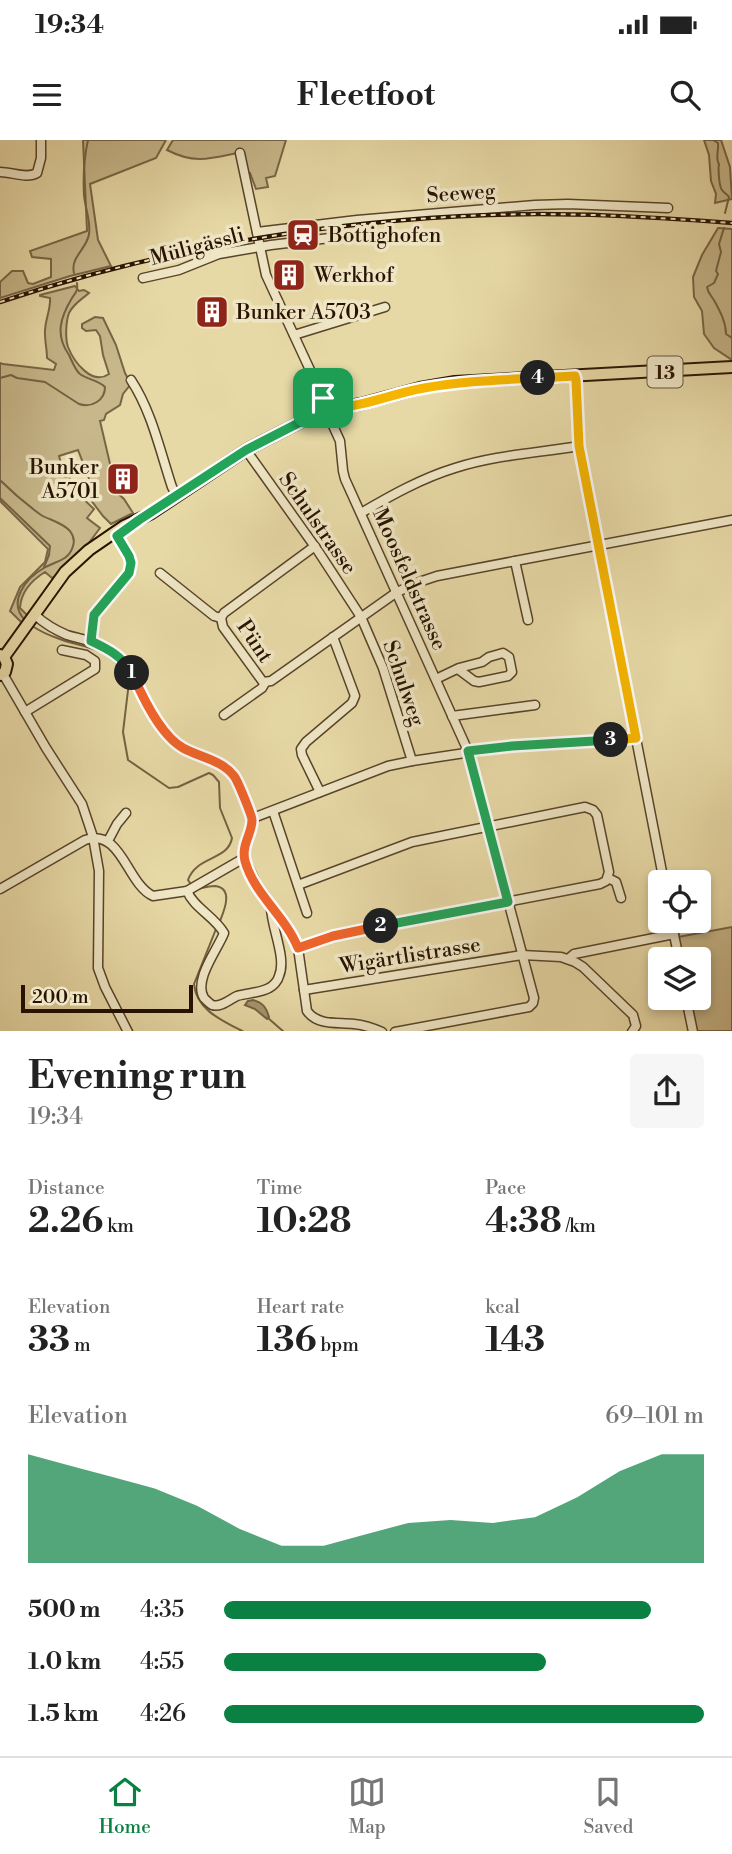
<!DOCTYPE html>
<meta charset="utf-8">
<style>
:root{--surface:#fff;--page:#f6f6f6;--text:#222;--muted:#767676;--line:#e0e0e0;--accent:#0b8043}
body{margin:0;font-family:"Libre Bodoni",serif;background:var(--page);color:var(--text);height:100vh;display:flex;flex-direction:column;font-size:26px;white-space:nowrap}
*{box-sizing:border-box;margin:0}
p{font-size:23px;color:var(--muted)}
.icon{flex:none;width:38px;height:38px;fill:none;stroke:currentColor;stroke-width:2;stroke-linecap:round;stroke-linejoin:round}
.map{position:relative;height:891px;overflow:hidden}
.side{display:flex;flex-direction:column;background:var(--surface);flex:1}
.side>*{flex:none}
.buttons{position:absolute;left:648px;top:730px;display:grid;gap:14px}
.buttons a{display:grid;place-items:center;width:63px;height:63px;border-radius:7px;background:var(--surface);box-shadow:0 4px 10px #0003;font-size:35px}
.scale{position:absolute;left:21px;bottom:18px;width:172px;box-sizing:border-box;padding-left:7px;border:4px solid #281300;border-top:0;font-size:19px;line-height:24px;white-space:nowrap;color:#281300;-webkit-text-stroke:5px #efe6c5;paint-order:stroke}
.pin{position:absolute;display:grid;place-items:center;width:60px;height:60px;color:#fff;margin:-30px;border-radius:14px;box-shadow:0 4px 10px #0006}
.km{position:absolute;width:35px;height:35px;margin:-18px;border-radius:50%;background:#222;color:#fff;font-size:19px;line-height:35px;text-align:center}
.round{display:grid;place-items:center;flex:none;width:74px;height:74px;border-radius:7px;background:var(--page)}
.headline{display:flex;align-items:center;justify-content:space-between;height:119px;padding:0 28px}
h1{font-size:38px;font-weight:700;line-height:52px}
.figures{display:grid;grid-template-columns:repeat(3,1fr);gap:10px;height:119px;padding:7px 28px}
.figures div{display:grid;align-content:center}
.figures b{font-size:35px;font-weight:700}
.figures small{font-size:19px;font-weight:400}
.figures p{font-size:19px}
.chart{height:196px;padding:14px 28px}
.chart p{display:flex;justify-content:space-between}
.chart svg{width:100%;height:126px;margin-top:7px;fill:var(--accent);opacity:.7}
ul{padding:0 28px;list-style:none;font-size:23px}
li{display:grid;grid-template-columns:112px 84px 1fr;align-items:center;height:52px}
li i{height:18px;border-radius:9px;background:var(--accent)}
.status{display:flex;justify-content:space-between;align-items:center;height:49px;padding:0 35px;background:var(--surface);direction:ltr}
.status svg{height:19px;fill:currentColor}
header{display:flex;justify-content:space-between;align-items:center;height:91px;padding:0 28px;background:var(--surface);font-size:32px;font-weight:700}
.dock{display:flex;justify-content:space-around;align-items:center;height:98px;border-top:2px solid var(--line);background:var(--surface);font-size:19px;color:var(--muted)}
.dock a{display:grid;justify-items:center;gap:4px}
.dock .active{color:var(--accent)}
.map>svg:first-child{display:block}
.green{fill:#c7b78a;stroke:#786545;stroke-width:2}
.water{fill:#a6966e;stroke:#746242;stroke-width:2}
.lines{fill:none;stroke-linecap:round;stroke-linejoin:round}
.stream{stroke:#746242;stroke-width:2}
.minor-casing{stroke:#58442a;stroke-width:11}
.major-casing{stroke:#281300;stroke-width:14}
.minor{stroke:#efe6c5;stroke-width:8}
.major{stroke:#e7d9a6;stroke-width:10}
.rail-casing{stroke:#281300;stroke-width:4.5}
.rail{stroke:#efe6c5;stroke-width:2;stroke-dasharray:5;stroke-linecap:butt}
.split-1-casing{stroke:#fff;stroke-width:14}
.split-2-casing{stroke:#fff;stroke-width:14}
.split-3-casing{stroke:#fff;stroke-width:14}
.split-4-casing{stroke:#fff;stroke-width:14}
.split-5-casing{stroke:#fff;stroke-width:14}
.split-1{stroke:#22a559;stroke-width:9}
.split-2{stroke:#f0652b;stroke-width:9}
.split-3{stroke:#22a559;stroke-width:9}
.split-4{stroke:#f5b400;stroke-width:9}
.split-5{stroke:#f5b400;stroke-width:9}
.labels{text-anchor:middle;stroke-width:7;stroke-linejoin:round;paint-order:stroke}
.shield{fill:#efe6c5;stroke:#64523b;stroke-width:2}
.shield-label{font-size:19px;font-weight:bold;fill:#281300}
.street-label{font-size:21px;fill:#281300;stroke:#efe6c5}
.poi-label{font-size:21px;fill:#281300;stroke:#efe6c5;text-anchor:start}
</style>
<div class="status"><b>19:34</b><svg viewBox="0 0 49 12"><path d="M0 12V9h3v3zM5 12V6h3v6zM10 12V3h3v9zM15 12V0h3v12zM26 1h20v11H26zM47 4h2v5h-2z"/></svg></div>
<header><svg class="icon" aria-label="menu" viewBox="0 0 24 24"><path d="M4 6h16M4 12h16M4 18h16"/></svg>Fleetfoot<svg class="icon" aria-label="search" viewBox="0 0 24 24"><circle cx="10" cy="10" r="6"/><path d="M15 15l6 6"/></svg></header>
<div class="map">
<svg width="732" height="892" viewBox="0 0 732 892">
<rect width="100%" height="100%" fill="#e7d9a6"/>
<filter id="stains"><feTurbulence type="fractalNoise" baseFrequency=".00286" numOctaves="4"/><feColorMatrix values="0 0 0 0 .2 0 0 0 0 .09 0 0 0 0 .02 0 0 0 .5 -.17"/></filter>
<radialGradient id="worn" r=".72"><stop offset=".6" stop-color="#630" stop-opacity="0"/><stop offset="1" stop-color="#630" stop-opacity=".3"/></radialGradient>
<g class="green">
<polygon points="83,0 166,0 156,18 90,44 98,100 111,126 70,136 0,158 0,142 12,131 23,131 28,143 33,144 51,137 51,119 32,117 30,111 87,91"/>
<path d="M173,0H286L275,36L266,38L268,47L256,49L250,33H247L242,12C212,18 196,25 167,10Z"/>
<polygon points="704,0 721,0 730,27 732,59 715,63 716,54 711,41 709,15"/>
<polygon points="718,88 732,89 732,220 714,208 704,194 702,171 694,157 693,137 702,115"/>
<path d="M75,146L79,151L84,150L89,153C81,160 74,163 69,173C66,181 65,198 68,207C74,222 92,246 109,234L103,215L100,196L96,190L86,191L82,188V184L95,177L103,178L116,205L125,233L131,244L123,254L120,265L106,274L104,280L100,281L111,328L109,341L114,350L124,359L133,373L111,384L103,376L87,355L90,341L78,310L59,316L65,337H69L78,354L94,369L87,378L100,388L88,404L55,436L52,438L45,432C32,440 21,452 20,468L27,475L22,483L10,471L20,447L45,422L48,409L0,361V223L3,224L54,230L56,224L47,218C47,210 45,202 45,194C44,182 51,170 50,158L40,156V155Z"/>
<polygon points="732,787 732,891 696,891 689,858 698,858 698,819 682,819 678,797"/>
</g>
<path class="water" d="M253,860C263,863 266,867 269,877L267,879L255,869L245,865L248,861Z"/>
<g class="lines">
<g class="stream">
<path d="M713,0L718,3C719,10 715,19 719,24C718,29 719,46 722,50C724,53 727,54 729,57L725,73"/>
<path d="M724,88L719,104L721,112L716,131L718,134L714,143L707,147C708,154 712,156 715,162C721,173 726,183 726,194L732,198"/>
<path d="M74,133C70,117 87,109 89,94C91,81 85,68 84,55C83,37 84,18 88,0"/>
<path d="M0,238L11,235L17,238L45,242L79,264C91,268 105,261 105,247C98,240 88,240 80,234C75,230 72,221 69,215C55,195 60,178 72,158C76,152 78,151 77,143"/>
<path d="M0,340C10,350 30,367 41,375C50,380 63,383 70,391C73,395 75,400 73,406C69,421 55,421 44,428C26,438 7,462 25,480"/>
<polyline points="0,358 50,406 49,415 44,427"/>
<path d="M32,486C40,491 48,495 57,498C79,507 100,506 117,524C123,530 127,535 129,542L123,592L128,620L169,648L178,647L209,633L213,635L219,642L220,668L232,698C228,721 197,715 188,740L192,746"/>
<path d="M197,749C202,748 209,746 215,746C234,748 224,771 220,781"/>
<path d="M216,789L194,844C196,870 223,881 244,892"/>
<polyline points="268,878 284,892"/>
</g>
<defs>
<g id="minor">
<polyline points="240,13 266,135 323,258"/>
<path d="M0,32C12,32 27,39 37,33L41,18V0"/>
<polyline points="257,92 357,80 535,65 568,64 668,68"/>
<polyline points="143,138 179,130 219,114 271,105 372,93"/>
<polyline points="294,195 385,167"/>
<polyline points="575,236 579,306 664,742"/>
<path d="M131,240C152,272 160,311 172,347L177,356"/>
<polyline points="330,279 340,301 343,331 345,339 468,611 534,858 533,863 529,867 395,892"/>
<polyline points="246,310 318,411 361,477 383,528 412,621"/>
<path d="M361,373C390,356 422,338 455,328C495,315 538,313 579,306"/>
<polyline points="315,406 224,473 221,478 223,487 263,542 271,541 397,452 422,441 437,436 515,421 732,380"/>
<polyline points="515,421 528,480"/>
<polyline points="160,433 214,476 221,478"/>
<path d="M35,475C45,484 55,490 67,495C84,500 102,503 117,515C129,524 133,537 140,550C149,567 159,586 173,600C188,616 213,616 229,631C243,643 243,664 253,678"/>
<path d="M91,501L95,475L128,436C134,420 126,410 117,396"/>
<polyline points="3,534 46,608 82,664 93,697 99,731 98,828 105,847 128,892"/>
<polyline points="436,539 459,528 482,522 489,517 503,513 509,517 512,532 508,536 479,542 474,541 458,529"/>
<polyline points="25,572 95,529 95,521 86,515 62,510"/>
<polyline points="224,575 262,548 265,543"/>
<polyline points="452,576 535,565"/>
<polyline points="320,652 302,615 301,609 306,602 352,563 355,556 333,497"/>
<polyline points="273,671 307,773"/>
<polyline points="108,701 117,684 126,673"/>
<polyline points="608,738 616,742 621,758"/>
<polyline points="298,745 412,702 585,667 593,670 597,675 609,732 606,741 600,744 360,790 333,796 298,808"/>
<path d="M0,749L85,700C122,688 126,743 153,756L187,751L244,718"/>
<path d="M187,751C194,768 214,776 224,793C218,809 193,840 204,858C206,860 210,864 212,865C221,868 230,859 237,856C247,853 260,853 269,848C273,846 278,841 279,836C287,818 271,787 271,767"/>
<polyline points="671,780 679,819"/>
<polyline points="568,819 574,814 674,794"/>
<polyline points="304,850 522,815 561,817 575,822 583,827 633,875 636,886 632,892"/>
<polyline points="686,858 693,892"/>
<path d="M382,892C373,888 364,885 354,884C337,882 318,886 307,871L298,808L292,796L256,743L244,718L246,700L253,678L388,626L412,621L512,606L636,598"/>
</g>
<g id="major">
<circle cx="327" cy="268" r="11"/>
<polyline points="338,268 361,264 420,248 455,242 732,227"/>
<polyline points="0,515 4,517 7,524 5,532 0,535"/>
<polyline points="4,517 65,432 89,410 124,386 150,374 246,310 318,273"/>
</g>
</defs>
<use href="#minor" class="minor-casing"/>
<use href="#major" class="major-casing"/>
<use href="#minor" class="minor"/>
<use href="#major" class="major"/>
<defs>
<path id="rail" d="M0,162C157,110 323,81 489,75C570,72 651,77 732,83"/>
</defs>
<use href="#rail" class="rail-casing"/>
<use href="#rail" class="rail"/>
</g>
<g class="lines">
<defs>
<path id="split-1" d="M132,533C122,516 108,509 91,501L94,475L129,433L131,423L129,416L117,396L139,380L246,310L318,273L316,266L323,258"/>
<path id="split-2" d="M132,533C142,556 160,595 183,608C199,617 222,620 234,636C238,641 252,676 252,680C252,694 241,705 245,721C254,754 286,777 298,808L333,796L381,786"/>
<polyline id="split-3" points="381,786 508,762 468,611 512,606 611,600"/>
<polyline id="split-4" points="538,238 575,236 576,240 579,306 636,598 611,600"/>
<path id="split-5" d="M323,258L333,259L338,268C368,265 395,253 424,248C462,241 500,240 538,238"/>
</defs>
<use href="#split-1" class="split-1-casing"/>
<use href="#split-2" class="split-2-casing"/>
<use href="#split-3" class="split-3-casing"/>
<use href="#split-4" class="split-4-casing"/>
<use href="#split-5" class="split-5-casing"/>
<use href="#split-1" class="split-1"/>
<use href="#split-2" class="split-2"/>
<use href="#split-3" class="split-3"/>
<use href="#split-4" class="split-4"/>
<use href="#split-5" class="split-5"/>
</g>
<defs>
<symbol id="station-square" viewBox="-11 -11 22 22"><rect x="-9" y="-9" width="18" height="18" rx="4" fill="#8f2418" stroke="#efe6c5"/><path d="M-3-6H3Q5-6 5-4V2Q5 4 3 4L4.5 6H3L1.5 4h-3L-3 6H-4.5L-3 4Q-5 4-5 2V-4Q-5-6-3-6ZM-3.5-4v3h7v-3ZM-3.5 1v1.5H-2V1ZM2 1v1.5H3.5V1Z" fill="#fff"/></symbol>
<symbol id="building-square" viewBox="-11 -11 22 22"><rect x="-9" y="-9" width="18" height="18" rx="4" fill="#8f2418" stroke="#efe6c5"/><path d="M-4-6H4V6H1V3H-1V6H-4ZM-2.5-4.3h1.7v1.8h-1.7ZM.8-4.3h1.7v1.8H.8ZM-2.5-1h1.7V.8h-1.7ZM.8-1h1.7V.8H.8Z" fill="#fff"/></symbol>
</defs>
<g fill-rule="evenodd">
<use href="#station-square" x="284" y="76" width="38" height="38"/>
<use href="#building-square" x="270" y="116" width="38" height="38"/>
<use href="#building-square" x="193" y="153" width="38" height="38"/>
<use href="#building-square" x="104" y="320" width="38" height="38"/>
</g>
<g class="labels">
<rect class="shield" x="647.5" y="216.5" width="35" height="31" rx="5"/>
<g class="shield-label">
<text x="665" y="239">13</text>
</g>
<g class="street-label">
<text transform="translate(461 53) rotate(-4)" y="7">Seeweg</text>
<text transform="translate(197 106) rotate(-15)" y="7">Müligässli</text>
<text transform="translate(318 383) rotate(55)" y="7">Schulstrasse</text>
<text transform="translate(410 439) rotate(66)" y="7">Moosfeldstrasse</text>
<text transform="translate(255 501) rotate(56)" y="7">Pünt</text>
<text transform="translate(404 543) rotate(71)" y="7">Schulweg</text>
<text transform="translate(410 815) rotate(-9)" y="7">Wigärtlistrasse</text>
</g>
<g class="poi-label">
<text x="328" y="102">Bottighofen</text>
<text x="314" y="142">Werkhof</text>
<text x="236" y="179">Bunker A5703</text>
<text x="99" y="334" text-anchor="end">Bunker<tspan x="99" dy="24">A5701</tspan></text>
</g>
</g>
<rect width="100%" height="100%" filter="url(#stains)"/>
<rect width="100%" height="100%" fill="url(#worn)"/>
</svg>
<div class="buttons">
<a><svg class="icon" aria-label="locate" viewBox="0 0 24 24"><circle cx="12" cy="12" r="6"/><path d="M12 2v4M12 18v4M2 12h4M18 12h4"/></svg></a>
<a><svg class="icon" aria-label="layers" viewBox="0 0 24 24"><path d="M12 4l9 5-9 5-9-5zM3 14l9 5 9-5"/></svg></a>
</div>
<div class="scale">200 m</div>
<div class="pin" style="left:323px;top:258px;background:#1e9e55"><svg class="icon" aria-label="arrive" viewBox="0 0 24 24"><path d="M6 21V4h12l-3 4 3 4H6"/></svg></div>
<b class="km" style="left:132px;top:533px">1</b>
<b class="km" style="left:381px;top:786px">2</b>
<b class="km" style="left:611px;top:600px">3</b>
<b class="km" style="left:538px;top:238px">4</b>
</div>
<section class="side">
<div class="headline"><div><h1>Evening run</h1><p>19:34</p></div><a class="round"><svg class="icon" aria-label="share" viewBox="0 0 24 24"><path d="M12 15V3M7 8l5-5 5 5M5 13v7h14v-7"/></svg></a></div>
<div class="figures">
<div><p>Distance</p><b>2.26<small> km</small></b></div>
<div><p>Time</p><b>10:28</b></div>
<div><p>Pace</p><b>4:38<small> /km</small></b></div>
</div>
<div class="figures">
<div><p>Elevation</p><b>33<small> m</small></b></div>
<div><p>Heart rate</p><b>136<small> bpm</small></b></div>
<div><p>kcal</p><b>143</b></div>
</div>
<div class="chart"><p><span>Elevation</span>69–101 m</p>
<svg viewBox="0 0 160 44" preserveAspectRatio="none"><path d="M0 44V6L10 10L20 14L30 18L40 24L50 32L60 38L70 38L80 34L90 30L100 29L110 30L120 28L130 21L140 12L150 6L160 6V44z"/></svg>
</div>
<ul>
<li><b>500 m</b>4:35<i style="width:89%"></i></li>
<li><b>1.0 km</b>4:55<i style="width:67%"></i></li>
<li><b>1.5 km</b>4:26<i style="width:100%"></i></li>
</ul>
</section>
<nav class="dock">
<a class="active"><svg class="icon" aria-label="home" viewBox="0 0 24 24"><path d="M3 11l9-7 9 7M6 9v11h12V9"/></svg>Home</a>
<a><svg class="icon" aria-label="map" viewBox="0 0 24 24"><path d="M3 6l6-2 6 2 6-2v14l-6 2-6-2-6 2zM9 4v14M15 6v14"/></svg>Map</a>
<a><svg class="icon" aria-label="saved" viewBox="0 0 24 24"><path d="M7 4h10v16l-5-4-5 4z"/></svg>Saved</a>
</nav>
